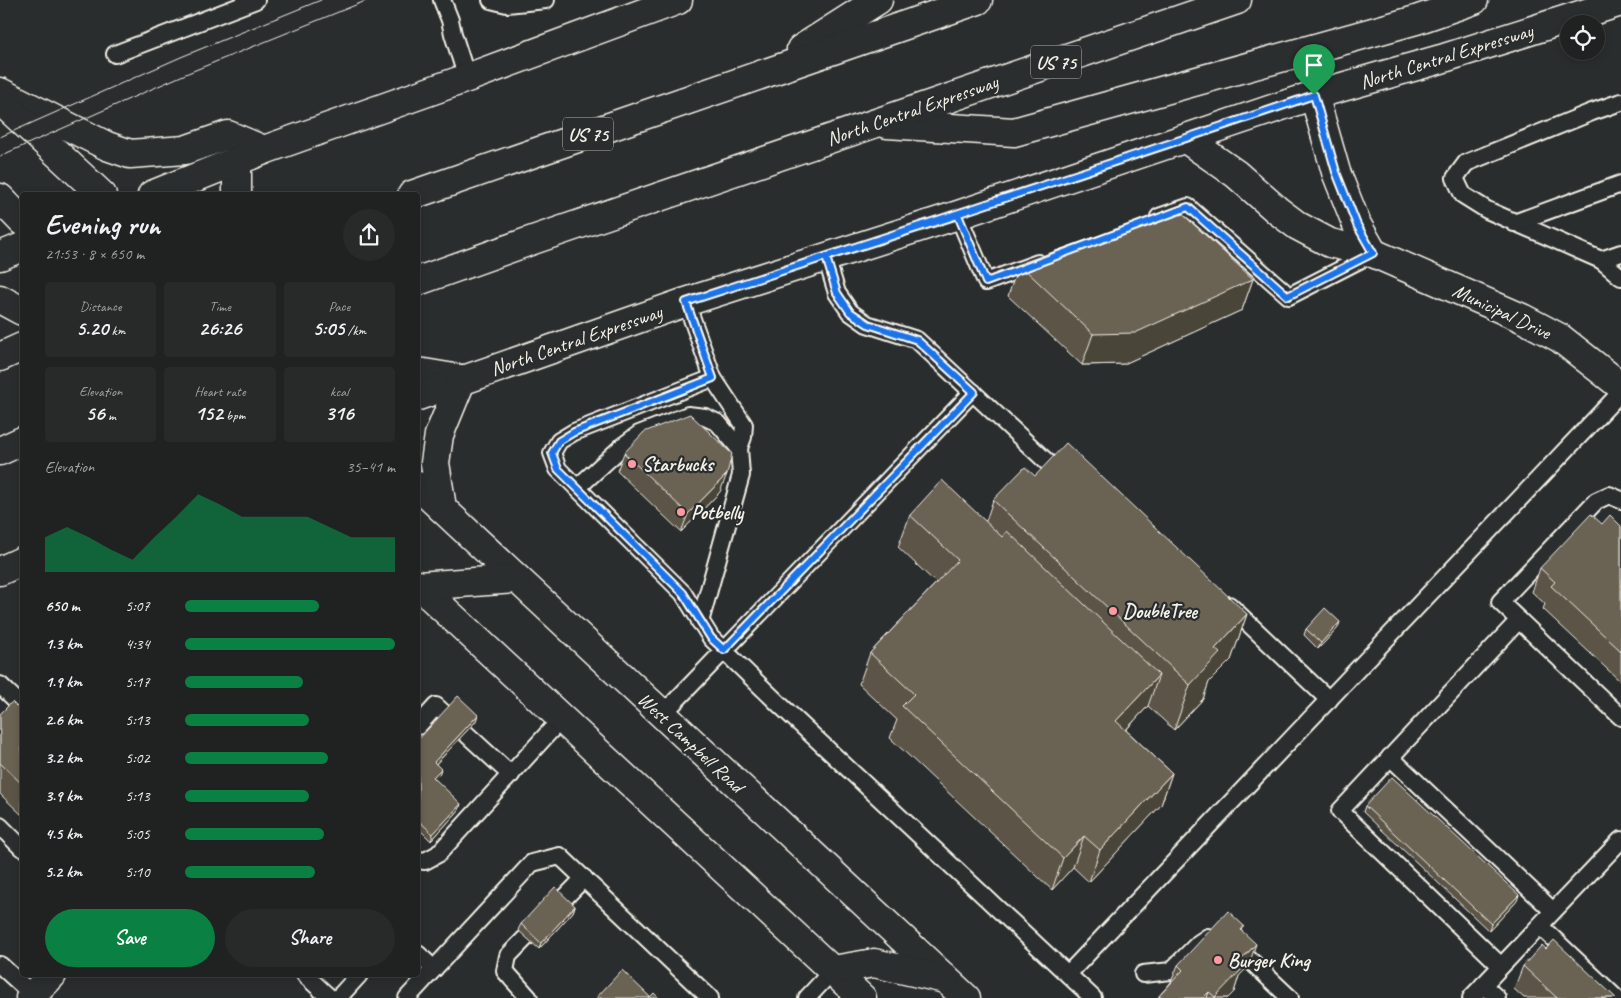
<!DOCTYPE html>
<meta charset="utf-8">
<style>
:root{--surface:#202222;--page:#282a2a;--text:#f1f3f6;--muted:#a2a4a5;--line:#3d3f40;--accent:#0b8043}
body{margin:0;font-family:Caveat,sans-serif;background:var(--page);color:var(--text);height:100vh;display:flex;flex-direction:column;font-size:19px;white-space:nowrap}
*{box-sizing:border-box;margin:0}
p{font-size:16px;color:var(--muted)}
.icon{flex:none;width:28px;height:28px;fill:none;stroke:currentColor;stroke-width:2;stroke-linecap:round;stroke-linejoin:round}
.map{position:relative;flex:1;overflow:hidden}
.panel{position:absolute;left:20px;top:192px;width:400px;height:785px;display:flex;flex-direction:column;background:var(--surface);border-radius:5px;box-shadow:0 2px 8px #0003,0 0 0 1px var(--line)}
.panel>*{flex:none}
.buttons{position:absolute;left:1560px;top:15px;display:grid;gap:10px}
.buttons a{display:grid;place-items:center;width:45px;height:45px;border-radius:50%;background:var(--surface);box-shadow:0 2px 8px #0003,0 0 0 1px var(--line);font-size:25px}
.pin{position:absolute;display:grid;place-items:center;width:42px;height:42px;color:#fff;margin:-51px -21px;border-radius:50% 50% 50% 0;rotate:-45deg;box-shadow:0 0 5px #0007}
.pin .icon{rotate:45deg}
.round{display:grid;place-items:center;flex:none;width:52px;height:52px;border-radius:26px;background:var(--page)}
.overview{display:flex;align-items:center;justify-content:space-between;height:85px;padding:0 25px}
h1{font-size:28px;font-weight:700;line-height:38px}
.stats{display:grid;grid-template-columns:repeat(3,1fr);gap:8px;height:85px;padding:5px 25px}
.stats div{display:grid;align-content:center;border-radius:5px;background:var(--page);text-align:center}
.stats b{font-size:21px;font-weight:700}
.stats small{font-size:14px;font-weight:400}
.stats p{font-size:14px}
.chart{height:140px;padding:10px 25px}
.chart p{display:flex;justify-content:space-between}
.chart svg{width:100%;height:90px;margin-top:5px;fill:var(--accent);opacity:.7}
.button{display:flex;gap:10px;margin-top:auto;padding:10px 25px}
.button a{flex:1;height:58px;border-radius:30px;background:var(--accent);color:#fff;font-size:20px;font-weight:700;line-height:58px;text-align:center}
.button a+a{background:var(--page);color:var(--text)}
ul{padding:0 25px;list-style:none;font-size:16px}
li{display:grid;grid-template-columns:80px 60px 1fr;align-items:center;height:38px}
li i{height:12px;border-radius:6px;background:var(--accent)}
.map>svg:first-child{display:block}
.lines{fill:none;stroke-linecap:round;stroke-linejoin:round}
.service-casing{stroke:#f4f1e8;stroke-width:20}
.minor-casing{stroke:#f4f1e8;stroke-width:31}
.tertiary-casing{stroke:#f4f1e8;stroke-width:31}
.secondary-casing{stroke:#f4f1e8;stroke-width:31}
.motorway-casing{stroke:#f4f1e8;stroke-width:31}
.service{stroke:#2a2d2e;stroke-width:16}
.minor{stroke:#2a2d2e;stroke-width:28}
.tertiary{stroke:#2a2d2e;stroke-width:28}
.secondary{stroke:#2a2d2e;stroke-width:28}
.motorway{stroke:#2a2d2e;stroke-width:28}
.tram{stroke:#f4f1e8;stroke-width:1}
.wall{fill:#5b5447;stroke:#f4f1e8}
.shaded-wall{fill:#4a4539;stroke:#f4f1e8}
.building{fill:#6a6252;stroke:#f4f1e8}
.route-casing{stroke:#fff;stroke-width:10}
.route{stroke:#1a73e8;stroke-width:6}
.poi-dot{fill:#ff9aa2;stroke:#2a2d2e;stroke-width:2}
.labels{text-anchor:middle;stroke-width:4.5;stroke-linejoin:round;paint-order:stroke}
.shield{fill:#2a2d2e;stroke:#b7b6b0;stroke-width:1}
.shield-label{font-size:19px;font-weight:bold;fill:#f4f1e8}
.street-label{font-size:20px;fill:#f4f1e8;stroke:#2a2d2e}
.poi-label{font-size:20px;font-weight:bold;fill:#f4f1e8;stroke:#2a2d2e;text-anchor:start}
</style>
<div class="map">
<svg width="1621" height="998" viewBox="0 0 1621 998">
<rect width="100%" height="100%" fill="#2a2d2e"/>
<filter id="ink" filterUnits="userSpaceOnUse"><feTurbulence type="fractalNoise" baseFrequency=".02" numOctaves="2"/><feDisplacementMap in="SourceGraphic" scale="10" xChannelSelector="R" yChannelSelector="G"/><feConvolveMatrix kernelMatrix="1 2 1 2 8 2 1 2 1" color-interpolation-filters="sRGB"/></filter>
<g filter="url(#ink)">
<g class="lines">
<defs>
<g id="service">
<polyline points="442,0 450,20 453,34 467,78"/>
<polyline points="491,0 507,4 546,0"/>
<polyline points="115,54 256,0"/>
<polyline points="1621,102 1592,112 1466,163 1455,178 1463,195 1487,210 1601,260 1621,277"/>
<polyline points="958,215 986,282 1038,263"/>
<polyline points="1159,217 1188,207 1289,296 1373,253"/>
<polyline points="1514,223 1621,184"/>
<polyline points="826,257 837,293 850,312 867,324 917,340 1064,478"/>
<polyline points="1601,260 1621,253"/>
<polyline points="686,302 713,378 574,432 559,441 552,453 558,469 683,593 711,638 779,704 1093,998"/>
<polyline points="713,378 744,425 743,437 739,448"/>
<polyline points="577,488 624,445 639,434 688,415 705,417 718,423 739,448 741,475 700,622"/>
<polyline points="1621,500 1609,495 1596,501 1500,602 1621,717"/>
<polyline points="1229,605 1329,700"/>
<polyline points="0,685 22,706"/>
<polyline points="662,715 973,392"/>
<polyline points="418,726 436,706 511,775"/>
<polyline points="1390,757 1553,911"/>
<polyline points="0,826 22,848"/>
<polyline points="418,860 425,861 438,854 562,718"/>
<polyline points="1540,926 1616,998"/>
<polyline points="1234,945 1290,998"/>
<polyline points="418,954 434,969"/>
<polyline points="0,965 33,995"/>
<polyline points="1501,966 1340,811 1519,620"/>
<polyline points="1068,974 1621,392"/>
<polyline points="1143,974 1171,971 1199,943 1208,937"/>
<polyline points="305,975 330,998"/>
<polyline points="1483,985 1497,998"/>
<polyline points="338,998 359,975"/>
<polyline points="407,998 532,863 560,856 710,998"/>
<polyline points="529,998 505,971 508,956 584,878"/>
<polyline points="807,998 833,970"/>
<polyline points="1471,998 1621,840"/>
</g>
<polyline id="minor" points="30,998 52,975"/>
<g id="tertiary">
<polyline points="1314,95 1336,172 1357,225 1373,253"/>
<polyline points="1186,139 1236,174 1278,211 1298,226 1330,243 1373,253 1522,318 1560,338 1621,386"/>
</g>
<g id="secondary">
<polyline points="0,92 107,146 130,154 185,150 228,135 264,150"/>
<polyline points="6,106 102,195"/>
<polyline points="237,161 237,195"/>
<polyline points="152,195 264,150 467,78 678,0"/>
<polyline points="0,198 22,221"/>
<polyline points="0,256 22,247"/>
<polyline points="0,299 22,311"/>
<polyline points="418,372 460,379"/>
<polyline points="418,396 686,302 958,215 1314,95 1441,59 1621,2"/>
<polyline points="418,486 966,998"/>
<polyline points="442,508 435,463 439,435 462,379"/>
<polyline points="0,571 22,561"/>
<polyline points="418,585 862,998"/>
<polyline points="418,586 517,579"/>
<polyline points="833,970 874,963 945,979"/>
</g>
<g id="motorway">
<polyline points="801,49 878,0"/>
<polyline points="887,124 1014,132 1416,20 1474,0"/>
<polyline points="412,195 978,0"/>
<polyline points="418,281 533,240 1237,0"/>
<polyline points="0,357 22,347"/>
<polyline points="0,451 22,441"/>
</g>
</defs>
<use href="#service" class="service-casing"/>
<use href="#minor" class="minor-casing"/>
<use href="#tertiary" class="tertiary-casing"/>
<use href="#secondary" class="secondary-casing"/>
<use href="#motorway" class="motorway-casing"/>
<use href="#service" class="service"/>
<use href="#minor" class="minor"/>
<use href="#tertiary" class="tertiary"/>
<use href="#secondary" class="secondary"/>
<use href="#motorway" class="motorway"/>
<g class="tram">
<polyline points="0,137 181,57 321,0"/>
<polyline points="0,156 188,73 368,0"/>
</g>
</g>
<g class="wall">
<polygon points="1019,264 1253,279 1242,310 1124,364 1082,365 1008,296"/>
<polygon points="624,453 720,492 681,532 617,471"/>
<polygon points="1035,476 1247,614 1231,660 1209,682 1203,699 1174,730 1148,706 1126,730 1172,773 1161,805 1089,882 1073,867 1052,890 890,738 897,720 859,684 870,653 936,583 898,547 910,515 986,521 993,500"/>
<polygon points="1602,524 1621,526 1621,682 1543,609 1545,604 1532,592 1540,568"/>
<polygon points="1338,628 1318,649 1304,635 1306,629"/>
<polygon points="22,712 22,815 0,794 0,714"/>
<polygon points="476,721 436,764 439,775 435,779 459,810 431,841 418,828 418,740"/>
<polygon points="1365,806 1517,901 1489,931 1363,812"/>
<polygon points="575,906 573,912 539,949 518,930 521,924"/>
<polygon points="1242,932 1248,967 1239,976 1234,992 1228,998 1158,998 1159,996 1171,982 1178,965"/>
<polygon points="1546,949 1616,998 1524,998 1514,989 1523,966"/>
</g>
<g class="shaded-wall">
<polygon points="1253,279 1242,310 1124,364 1082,365 1093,334"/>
<polygon points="727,474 720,492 681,532 688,514"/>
<polygon points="1247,614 1231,660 1209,682 1203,699 1174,730 1190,685 1215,649"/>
<polygon points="1340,622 1338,628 1318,649 1321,643"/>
<polygon points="1159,675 1148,706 1105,752 1116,721"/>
<polygon points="478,715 476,721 432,768 434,762"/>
<polygon points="441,769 439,775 431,783 433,777"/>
<polygon points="1172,773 1161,805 1089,882 1100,850"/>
<polygon points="461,804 459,810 431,841 433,834"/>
<polygon points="1084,836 1073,867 1052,890 1063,858"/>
<polygon points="1519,895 1517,901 1489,931 1491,924"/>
<polygon points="575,906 573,912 539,949 541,943"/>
<polygon points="1256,944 1248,967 1239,976 1234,992 1228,998 1215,998 1237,964"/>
<polygon points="1209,992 1207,998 1203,998"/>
</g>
<g class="building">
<polygon points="1177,209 1253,279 1135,333 1093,334 1019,264"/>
<polygon points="690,414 732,454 727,474 688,514 624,453 644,432"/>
<polygon points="1066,443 1247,614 1215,649 1220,653 1190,685 993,500 1025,467 1035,476"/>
<polygon points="942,480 1002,537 1007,531 1159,675 1116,721 1172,773 1100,850 1084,836 1063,858 902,706 914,694 870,653 958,560 910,515"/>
<polygon points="1591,514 1602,524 1610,515 1621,526 1621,651 1551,586 1555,582 1540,568"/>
<polygon points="1325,608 1340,622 1321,643 1306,629"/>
<polygon points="458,696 478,715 434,762 441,769 433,777 461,804 433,834 418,820 418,740"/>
<polygon points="12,702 22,712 22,784 0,763 0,714"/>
<polygon points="1392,777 1519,895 1491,924 1365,806"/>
<polygon points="555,887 575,906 541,943 521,924"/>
<polygon points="1228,911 1244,926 1241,930 1256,944 1237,964 1242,969 1215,997 1209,992 1203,998 1162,998 1159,996 1183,970 1178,965"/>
<polygon points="1554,940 1616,998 1557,998 1523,966 1542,945 1546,949"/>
<polygon points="622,970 650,997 654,993 659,998 596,998"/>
</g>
</g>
<g class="lines" filter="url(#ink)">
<defs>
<path id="route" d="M1314,95C1105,166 896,234 686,302L713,378L574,432L559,441L552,453L558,469L683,593L711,638L724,650L974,392L917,340L868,324L850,312L837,293L826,257L958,215L986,282L1188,207L1288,296L1373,253L1357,225L1336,172L1314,95"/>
</defs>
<use href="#route" class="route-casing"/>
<use href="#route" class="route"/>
</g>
<g class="poi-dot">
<circle cx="632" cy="464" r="5"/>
<circle cx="681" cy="512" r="5"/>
<circle cx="1113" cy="611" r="5"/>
<circle cx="1218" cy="960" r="5"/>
</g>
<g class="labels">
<g class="shield">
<rect x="1031" y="45.5" width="50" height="33" rx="4"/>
<rect x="563" y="117.5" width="50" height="33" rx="4"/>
</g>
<g class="shield-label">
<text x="1056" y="69">US 75</text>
<text x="588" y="141">US 75</text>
</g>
<g class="street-label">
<text transform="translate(1446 56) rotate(-17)" y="7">North Central Expressway</text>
<text transform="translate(912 110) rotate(-19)" y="7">North Central Expressway</text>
<text transform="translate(1502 311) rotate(25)" y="7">Municipal Drive</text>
<text transform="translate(576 340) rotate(-19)" y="7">North Central Expressway</text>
<text transform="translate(691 742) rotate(43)" y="7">West Campbell Road</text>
</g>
<g class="poi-label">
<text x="642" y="471">Starbucks</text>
<text x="691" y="519">Potbelly</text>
<text x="1123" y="618">DoubleTree</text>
<text x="1228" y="967">Burger King</text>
</g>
</g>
</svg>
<div class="buttons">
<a><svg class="icon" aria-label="locate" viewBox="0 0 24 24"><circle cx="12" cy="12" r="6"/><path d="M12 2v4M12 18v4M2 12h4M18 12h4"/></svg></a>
</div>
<div class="pin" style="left:1314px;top:95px;background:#1e9e55"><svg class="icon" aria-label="arrive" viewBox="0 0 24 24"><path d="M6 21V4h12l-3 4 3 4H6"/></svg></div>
<section class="panel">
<div class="overview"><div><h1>Evening run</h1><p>21:53 · 8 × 650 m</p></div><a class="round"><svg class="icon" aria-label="share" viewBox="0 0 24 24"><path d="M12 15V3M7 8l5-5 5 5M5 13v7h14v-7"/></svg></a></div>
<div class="stats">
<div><p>Distance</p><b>5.20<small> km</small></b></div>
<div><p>Time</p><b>26:26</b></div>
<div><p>Pace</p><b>5:05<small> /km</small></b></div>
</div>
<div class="stats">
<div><p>Elevation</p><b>56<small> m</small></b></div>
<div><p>Heart rate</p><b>152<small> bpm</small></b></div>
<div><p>kcal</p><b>316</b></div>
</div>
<div class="chart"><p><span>Elevation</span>35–41 m</p>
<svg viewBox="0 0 160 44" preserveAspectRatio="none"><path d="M0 44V27L10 22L20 27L30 33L40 38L50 27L60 17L70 6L80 11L90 17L100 17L110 17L120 17L130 22L140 27L150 27L160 27V44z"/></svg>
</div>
<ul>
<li><b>650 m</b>5:07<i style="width:64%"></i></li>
<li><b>1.3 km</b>4:34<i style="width:100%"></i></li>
<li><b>1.9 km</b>5:17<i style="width:56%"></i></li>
<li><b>2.6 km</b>5:13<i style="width:59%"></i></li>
<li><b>3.2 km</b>5:02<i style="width:68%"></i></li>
<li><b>3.9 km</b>5:13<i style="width:59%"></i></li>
<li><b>4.5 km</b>5:05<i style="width:66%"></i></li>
<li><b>5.2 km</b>5:10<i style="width:62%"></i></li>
</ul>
<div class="button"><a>Save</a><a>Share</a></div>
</section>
</div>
